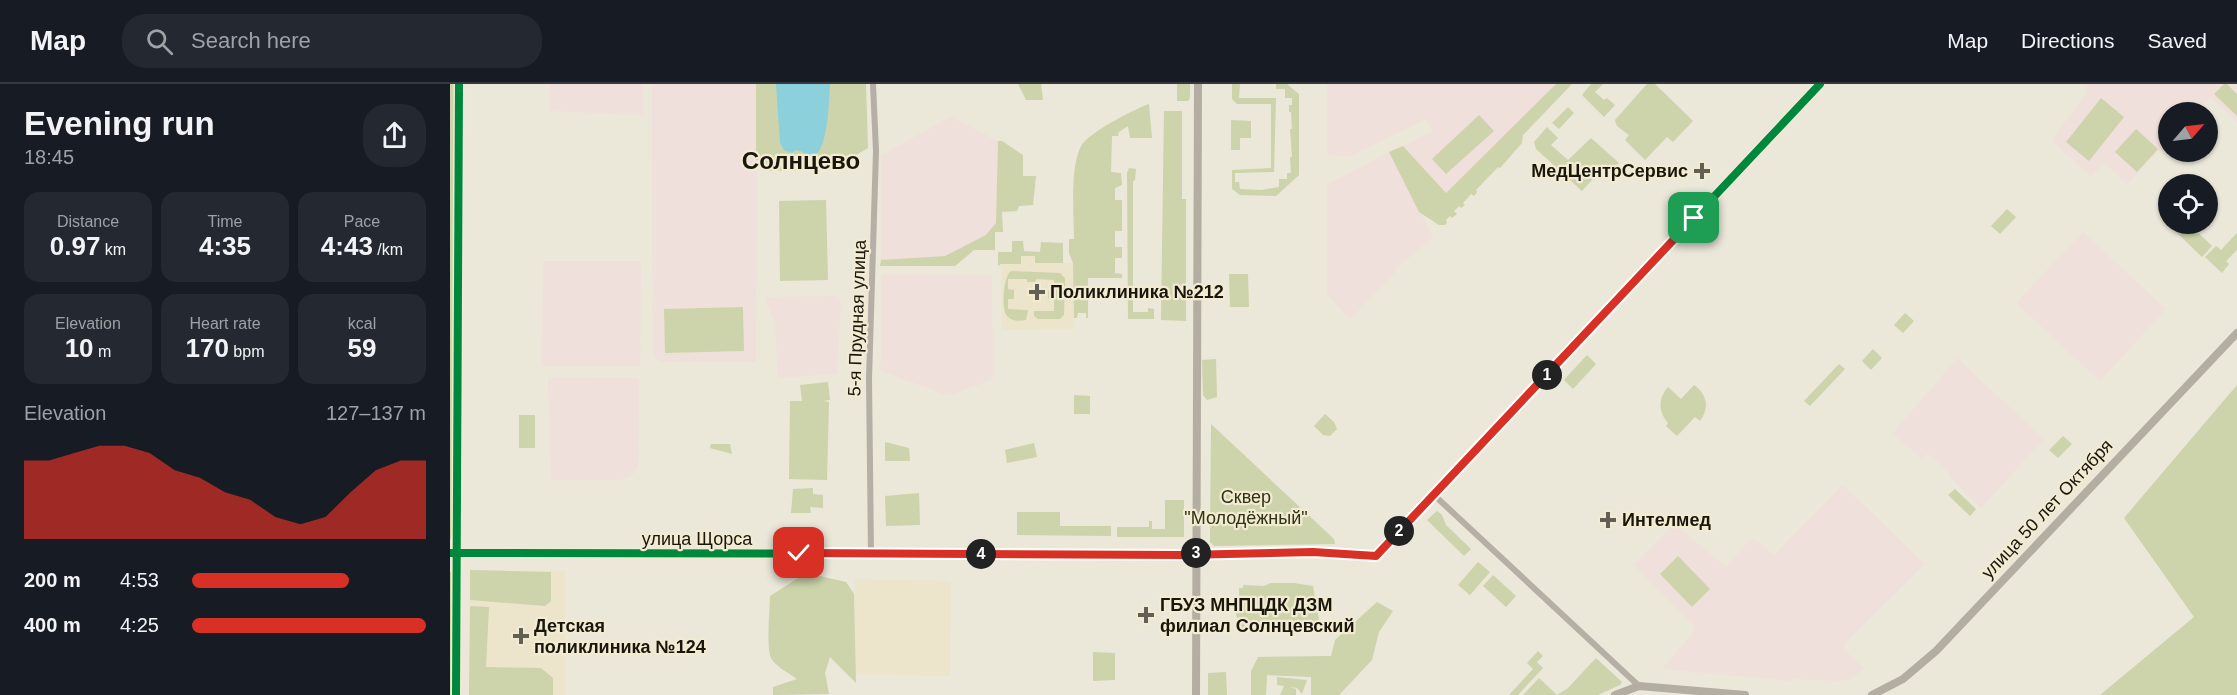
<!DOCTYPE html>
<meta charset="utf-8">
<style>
:root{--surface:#171b24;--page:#242831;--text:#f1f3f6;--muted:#9ea1a6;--line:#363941;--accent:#d93025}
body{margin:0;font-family:Helvetica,sans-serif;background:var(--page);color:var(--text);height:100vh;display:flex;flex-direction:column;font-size:22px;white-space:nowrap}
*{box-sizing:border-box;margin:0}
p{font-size:20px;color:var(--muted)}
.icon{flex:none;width:33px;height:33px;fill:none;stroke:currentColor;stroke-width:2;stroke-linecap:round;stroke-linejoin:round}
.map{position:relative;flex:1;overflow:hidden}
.sheet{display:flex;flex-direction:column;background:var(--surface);width:450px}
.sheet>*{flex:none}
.needle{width:39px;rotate:62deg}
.fabs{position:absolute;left:1708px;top:18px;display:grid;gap:12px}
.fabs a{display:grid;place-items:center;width:60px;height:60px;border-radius:50%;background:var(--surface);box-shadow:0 2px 4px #0004;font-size:30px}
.pin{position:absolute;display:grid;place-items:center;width:51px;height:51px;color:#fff;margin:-26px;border-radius:12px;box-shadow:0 3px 9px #0006}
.km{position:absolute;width:30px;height:30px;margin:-15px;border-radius:50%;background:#222;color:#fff;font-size:16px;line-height:30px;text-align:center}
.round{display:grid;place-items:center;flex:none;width:63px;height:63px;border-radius:24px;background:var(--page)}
.summary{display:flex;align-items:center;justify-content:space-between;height:102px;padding:0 24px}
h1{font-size:33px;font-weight:800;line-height:45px}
.metrics{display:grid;grid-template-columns:repeat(3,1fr);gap:9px;height:102px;padding:6px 24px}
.metrics div{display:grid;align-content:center;border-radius:15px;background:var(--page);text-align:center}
.metrics b{font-size:26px;font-weight:800}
.metrics small{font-size:16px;font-weight:400}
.metrics p{font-size:16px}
.chart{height:168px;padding:12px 24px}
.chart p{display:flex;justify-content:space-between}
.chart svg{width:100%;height:108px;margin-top:6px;fill:var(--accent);opacity:.7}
ul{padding:0 24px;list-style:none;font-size:20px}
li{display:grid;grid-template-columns:96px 72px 1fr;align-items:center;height:45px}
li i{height:15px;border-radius:8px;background:var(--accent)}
header{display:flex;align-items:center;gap:36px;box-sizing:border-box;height:84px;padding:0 30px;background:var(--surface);border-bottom:2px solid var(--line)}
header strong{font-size:28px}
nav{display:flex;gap:33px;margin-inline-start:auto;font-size:21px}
.search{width:420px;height:54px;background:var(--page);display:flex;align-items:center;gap:15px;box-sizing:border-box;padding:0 21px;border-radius:24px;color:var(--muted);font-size:22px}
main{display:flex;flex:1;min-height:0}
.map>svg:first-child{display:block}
.built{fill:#ece5cc}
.education{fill:#f0e0db}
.green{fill:#cdd3aa}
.water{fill:#8cd0dc}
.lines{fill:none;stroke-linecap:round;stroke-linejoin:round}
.street{stroke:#b5afa5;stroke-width:6}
.secondary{stroke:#b4ada2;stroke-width:8}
.cycleway-casing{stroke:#f2ebd2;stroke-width:11}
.cycleway{stroke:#00873e;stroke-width:8}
.route-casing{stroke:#fff;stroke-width:12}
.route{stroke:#d93025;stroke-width:8}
.poi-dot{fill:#625f54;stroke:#f2ebd2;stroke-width:2}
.labels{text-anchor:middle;stroke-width:4.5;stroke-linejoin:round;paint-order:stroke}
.poi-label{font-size:18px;font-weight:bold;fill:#18160d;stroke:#f2ebd2;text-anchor:start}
.street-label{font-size:18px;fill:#18160d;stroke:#f2ebd2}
.park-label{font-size:18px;fill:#2e3314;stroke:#f2ebd2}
.district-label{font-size:24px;font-weight:bold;fill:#18160d;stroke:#f2ebd2}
</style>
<header>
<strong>Map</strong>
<div class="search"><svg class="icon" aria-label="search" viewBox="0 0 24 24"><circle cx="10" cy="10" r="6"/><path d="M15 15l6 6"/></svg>Search here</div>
<nav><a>Map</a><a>Directions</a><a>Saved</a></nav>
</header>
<main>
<section class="sheet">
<div class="summary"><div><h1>Evening run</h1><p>18:45</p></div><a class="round"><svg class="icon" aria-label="share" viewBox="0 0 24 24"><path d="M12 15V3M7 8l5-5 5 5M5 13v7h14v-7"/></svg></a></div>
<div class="metrics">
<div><p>Distance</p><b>0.97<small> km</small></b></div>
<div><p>Time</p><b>4:35</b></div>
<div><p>Pace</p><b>4:43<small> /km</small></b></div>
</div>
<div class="metrics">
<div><p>Elevation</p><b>10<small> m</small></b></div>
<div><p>Heart rate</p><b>170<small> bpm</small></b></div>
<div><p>kcal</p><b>59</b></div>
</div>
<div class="chart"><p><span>Elevation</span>127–137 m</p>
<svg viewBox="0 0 160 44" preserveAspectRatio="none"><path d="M0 44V12L10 12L20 9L30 6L40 6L50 9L60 16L70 19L80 25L90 28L100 35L110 38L120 35L130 25L140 16L150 12L160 12V44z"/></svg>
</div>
<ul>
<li><b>200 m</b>4:53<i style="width:67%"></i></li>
<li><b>400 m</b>4:25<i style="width:100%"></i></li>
</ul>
</section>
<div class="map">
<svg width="1787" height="611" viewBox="0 0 1787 611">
<rect width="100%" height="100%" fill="#ebe7d9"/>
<g class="built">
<polygon points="571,172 585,172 585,179 623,179 624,245 552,246 551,180"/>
<polygon points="20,486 115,487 115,611 20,611"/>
<polygon points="405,495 501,497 500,592 404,590"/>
</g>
<g class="education">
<polygon points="100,0 193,0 193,31 100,27"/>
<polygon points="202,0 307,0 306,278 210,278 203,270"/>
<polygon points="877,0 1106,0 996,109 953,62 982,47 976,35 900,72 877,71"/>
<polygon points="1634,0 1784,0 1787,3 1787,38 1761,13 1746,28 1719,28 1719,56 1677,100 1654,78 1641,92 1611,65 1604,58 1603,54 1637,9 1637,6"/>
<polygon points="501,33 548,57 546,139 536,151 495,172 431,176 431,71"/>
<polygon points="939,68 983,153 945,185 946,188 900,235 877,211 877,101"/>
<polygon points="1633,148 1716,225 1650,297 1566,219"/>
<polygon points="93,177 191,177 190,282 92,282"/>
<polygon points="431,190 542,191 543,295 499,312 429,286 431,278"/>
<polygon points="386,212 391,218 387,290 328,294 325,239 314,213"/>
<polygon points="1507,274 1594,355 1531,424 1499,392 1498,387 1478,370 1471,374 1443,349"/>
<polygon points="98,293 189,294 188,383 181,392 170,396 101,396"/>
<polygon points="1393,401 1475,480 1396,558 1393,565 1414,584 1401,595 1388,597 1343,595 1341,597 1212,585 1245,546 1244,542 1184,481 1221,443 1227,442 1276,483 1301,455 1305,455 1324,471"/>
</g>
<g class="green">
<polygon points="0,0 5,0 3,452 0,456"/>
<polygon points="306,0 416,0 418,64 381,86 320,87 313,76 306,76"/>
<polygon points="568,0 591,0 593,16 576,16"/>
<polygon points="727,0 740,0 740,14 738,17 727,17"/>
<polygon points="782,0 790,0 789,14 826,14 824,88 785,89 785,98 789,98 790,105 811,106 829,103 829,95 837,95 837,89 841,89 840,73 842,73 840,45 842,45 841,28 839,28 839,21 842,21 842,14 835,14 835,5 826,5 826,0 837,0 849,10 849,91 826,112 790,111 782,105 782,86 821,84 821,20 787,20 782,15"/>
<polygon points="1106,0 1122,0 1073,51 1072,59 1050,84 1048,83 1026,106 1027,108 1024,112 1021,110 1013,119 1015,121 1011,124 1009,122 1004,127 1007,130 1002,134 1000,132 996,136 997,139 995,141 989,141 969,128 939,68 953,62 996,109"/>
<polygon points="1141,0 1153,0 1145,8 1154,16 1157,14 1165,21 1154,33 1132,11"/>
<polygon points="1197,0 1205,0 1243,37 1223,58 1217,53 1195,76 1175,56 1179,51 1167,42 1165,36"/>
<polygon points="1774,0 1777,0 1787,10 1787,32 1764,10"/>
<polygon points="1651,14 1674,33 1639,77 1616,58"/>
<path d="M699,20L702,54H680L678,42L669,48L668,52H662L661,88L671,89L672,101L665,104V116H672V147H665V163H672V174H665V189L672,190V194H638V234H636V229H628L627,234H624L623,179L619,169V155H624C624,132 619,75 634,58C646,45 683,26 699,20Z"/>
<polygon points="1118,23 1124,29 1109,45 1102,39"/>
<polygon points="714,27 732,27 732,115 736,115 736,237 711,236"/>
<polygon points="1029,31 1044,47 996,90 982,75"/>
<polygon points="781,36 801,37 801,54 790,54 790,66 781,66"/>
<polygon points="1097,43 1108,54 1101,61 1118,76 1141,54 1169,79 1157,92 1151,86 1132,107 1086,65 1084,58"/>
<polygon points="1686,45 1708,65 1687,88 1665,68"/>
<polygon points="548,57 552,57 573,71 573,92 586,92 583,121 569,122 567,127 552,128 553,148 545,148 545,166 524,166 505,182 430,182 431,176 495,172 536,151 546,139"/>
<polygon points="679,84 686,85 685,96 683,97 683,228 698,228 698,224 704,225 704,235 678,235 677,89"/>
<polygon points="376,116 378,196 330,197 329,117"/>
<polygon points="1557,125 1566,133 1550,150 1541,142"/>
<polygon points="1730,140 1739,140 1762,162 1752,173 1724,146"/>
<polygon points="1787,149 1787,166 1776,177 1779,180 1772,189 1755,173 1766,162 1771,166"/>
<polygon points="562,157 573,157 574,167 590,168 591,158 613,159 613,179 585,179 585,172 571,172 571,180 551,180 548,182 548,168 562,168"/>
<path d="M561,187L610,189L615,194L614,231L610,235H588L584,232V227H604V215H598V207L604,206V196L586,195L585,198H577V195H558V205L564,206V215H558V225L578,226L576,236C569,237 563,238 557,232C551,225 553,193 561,187Z"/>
<polygon points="779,190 798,190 799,223 780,223"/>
<polygon points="293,223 294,267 215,269 214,225"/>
<polygon points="1455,229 1464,237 1453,249 1444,241"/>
<polygon points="1423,265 1432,274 1421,286 1412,277"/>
<polygon points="1137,271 1146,280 1123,305 1114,296"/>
<polygon points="766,275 767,313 757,316 753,311 752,276"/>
<polygon points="1389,280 1395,285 1360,322 1354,317"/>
<polygon points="378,298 380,316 373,317 379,318 377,396 339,395 340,317 352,317 350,301"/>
<path d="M1244,301C1257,310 1260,324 1250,337L1245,333L1227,352L1216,342L1218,339C1208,328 1208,314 1218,303L1231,315Z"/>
<polygon points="1787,301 1787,611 1650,611 1744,533 1674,434"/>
<polygon points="624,311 640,312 640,330 624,330"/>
<polygon points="875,330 884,338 887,345 880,352 873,351 864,342"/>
<rect x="69" y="331" width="16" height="33"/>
<polygon points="761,340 884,455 885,460 764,462 760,458"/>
<polygon points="1613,352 1622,360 1608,374 1599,366"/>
<polygon points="435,358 459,364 460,377 435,377"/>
<polygon points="584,359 587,373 557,379 555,366"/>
<polygon points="261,360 280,360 282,370 260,364"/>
<polygon points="363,404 363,410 373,411 373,424 360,423 361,429 341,429 343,405"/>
<polygon points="1505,405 1526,425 1520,432 1498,411"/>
<polygon points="469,409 470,441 436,442 435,412"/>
<polygon points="715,416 734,416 734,453 667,453 667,443 699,443 699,437 702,437 702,445 715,445"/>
<polygon points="987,427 992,431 996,441 1021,465 1014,472 977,436"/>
<polygon points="567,428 610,428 610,442 661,442 661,452 567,451"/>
<polygon points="1228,472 1260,505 1242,523 1210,490"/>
<polygon points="1028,478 1040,488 1020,511 1008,501"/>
<polygon points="20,486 101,488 101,517 95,522 20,516"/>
<polygon points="0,488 2,488 1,611 0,611"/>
<path d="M356,489L396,498L404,510L406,599L380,573L375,589L379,610L323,611V603L347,595C339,589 326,583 321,574C316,562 320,526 320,512Z"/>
<polygon points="1043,491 1066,512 1056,523 1033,502"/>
<polygon points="821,499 844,499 863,502 871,547 790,548 783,516 789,514 789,504 793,504 793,501 814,502"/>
<polygon points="927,518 943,527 929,548 922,576 889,611 861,611 861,593 817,591 816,611 801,611 801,587 808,573 881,572 885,556"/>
<polygon points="20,522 39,523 36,583 91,584 103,594 103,611 19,611"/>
<polygon points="1088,567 1093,572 1087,578 1093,584 1068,611 1059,611 1083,585 1077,579"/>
<polygon points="643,568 665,569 665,596 643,597"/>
<polygon points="1146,574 1172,598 1170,601 1148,611 1073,611 1089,594 1107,611 1118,604"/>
<polygon points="776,588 777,611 758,611 758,589"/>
<polygon points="827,593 857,596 852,610 847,604 840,603 846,605 846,611 830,611 834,602 827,601"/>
</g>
<path class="water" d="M326,0H380C379,17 378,53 369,67C365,72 360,72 355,72L353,68L346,66L342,69L334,66L330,59Z"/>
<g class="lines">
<g class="street">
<polyline points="984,411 1189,602"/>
<polyline points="421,470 419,295 426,67 423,0"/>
</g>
<g class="secondary">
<polyline points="0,469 732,470 875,468 926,472 1370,0"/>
<polyline points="6,611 9,0"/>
<polyline points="746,611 748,0"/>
<polyline points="1165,611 1189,602 1295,611"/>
<polyline points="1422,611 1453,595 1486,567 1787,249"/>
</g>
<defs>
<g id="cycleway">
<polyline points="0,469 732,470 875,468 926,472 1370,0"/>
<polyline points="6,611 9,0"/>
</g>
</defs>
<use href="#cycleway" class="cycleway-casing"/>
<use href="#cycleway" class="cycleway"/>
</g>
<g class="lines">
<defs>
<polyline id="route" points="349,469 732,471 863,468 926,472 1244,134"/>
</defs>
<use href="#route" class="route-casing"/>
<use href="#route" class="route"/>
</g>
<g class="poi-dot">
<path d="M1249 78h6v6h6v6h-6v6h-6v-6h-6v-6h6z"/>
<path d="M584 199h6v6h6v6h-6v6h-6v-6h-6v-6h6z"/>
<path d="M1155 427h6v6h6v6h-6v6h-6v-6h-6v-6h6z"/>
<path d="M693 522h6v6h6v6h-6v6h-6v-6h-6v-6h6z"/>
<path d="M68 543h6v6h6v6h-6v6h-6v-6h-6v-6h6z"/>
</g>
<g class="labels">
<g class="poi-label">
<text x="1238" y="93" text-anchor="end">МедЦентрСервис</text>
<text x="600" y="214">Поликлиника №212</text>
<text x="1172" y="442">Интелмед</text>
<text x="710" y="527">ГБУЗ МНПЦДК ДЗМ<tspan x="710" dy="21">филиал Солнцевский</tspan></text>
<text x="84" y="548">Детская<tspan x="84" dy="21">поликлиника №124</tspan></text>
</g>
<g class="street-label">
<text transform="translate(407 234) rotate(-88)" y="6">5-я Прудная улица</text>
<text transform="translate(1597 425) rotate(-47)" y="6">улица 50 лет Октября</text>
<text x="247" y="461">улица Щорса</text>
</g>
<g class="park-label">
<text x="796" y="419">Сквер<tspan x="796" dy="21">"Молодёжный"</tspan></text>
</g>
<g class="district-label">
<text x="351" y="85">Солнцево</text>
</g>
</g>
</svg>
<div class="fabs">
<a><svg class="needle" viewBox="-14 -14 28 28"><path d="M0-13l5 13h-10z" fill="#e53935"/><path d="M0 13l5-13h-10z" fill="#9ea1a6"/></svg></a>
<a><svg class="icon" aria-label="locate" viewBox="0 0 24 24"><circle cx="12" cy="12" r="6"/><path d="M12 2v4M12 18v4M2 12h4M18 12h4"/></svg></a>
</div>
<div class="pin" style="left:1244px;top:134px;background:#1e9e55"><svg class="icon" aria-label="arrive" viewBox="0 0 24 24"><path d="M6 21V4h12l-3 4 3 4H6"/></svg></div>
<div class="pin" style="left:349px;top:469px;background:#d93025"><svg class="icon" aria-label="check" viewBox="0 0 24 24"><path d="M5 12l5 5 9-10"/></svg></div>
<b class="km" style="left:1097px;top:291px">1</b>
<b class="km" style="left:949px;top:447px">2</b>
<b class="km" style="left:746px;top:469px">3</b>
<b class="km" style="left:531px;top:470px">4</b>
</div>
</main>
